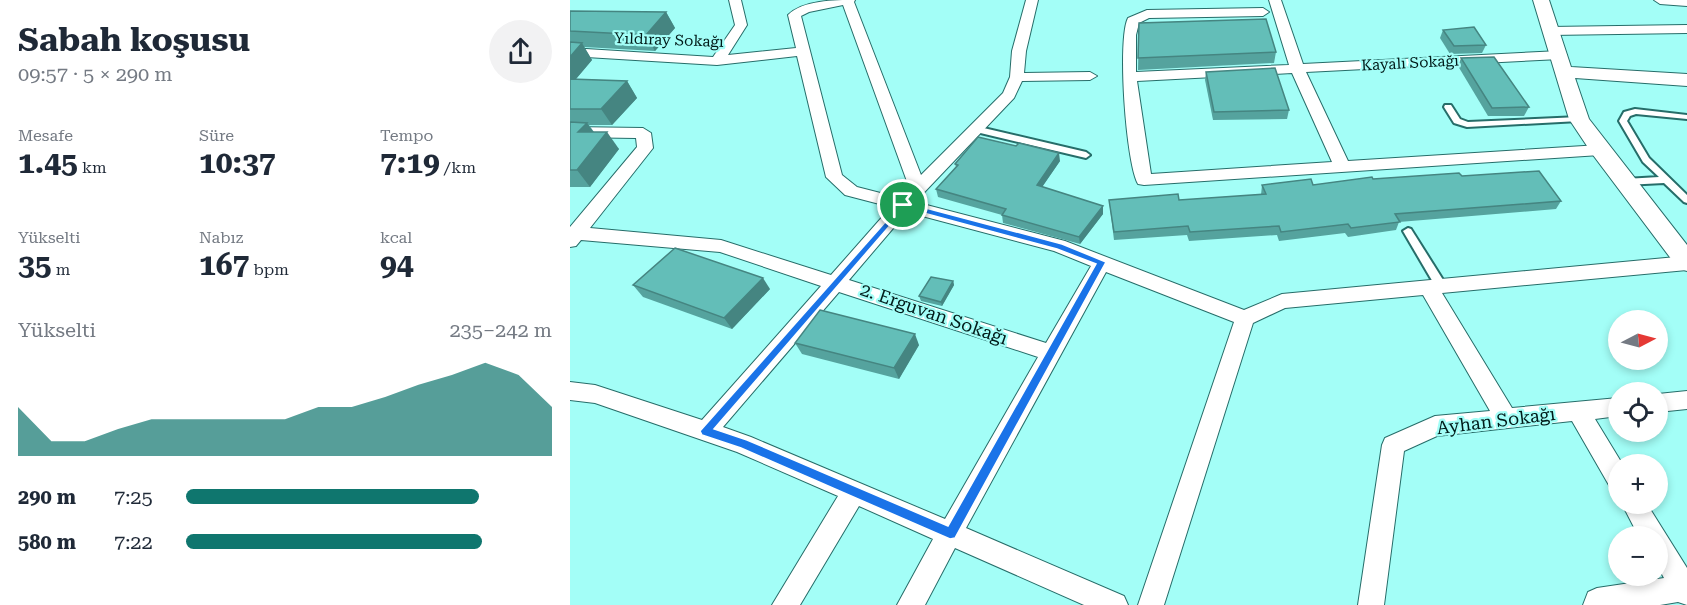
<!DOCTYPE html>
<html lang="tr">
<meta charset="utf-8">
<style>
:root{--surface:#fff;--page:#f2f2f3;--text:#1f2937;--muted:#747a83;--accent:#0f766e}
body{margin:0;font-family:"Roboto Serif",serif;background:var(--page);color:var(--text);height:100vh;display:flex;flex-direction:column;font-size:22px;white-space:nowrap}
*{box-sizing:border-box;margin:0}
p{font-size:20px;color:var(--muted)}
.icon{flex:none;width:33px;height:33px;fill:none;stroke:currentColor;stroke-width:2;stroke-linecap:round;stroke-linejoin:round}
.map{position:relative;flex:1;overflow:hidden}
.panel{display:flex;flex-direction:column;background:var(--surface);width:570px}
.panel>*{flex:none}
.needle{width:39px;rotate:84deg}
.fabs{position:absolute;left:1038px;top:310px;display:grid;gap:12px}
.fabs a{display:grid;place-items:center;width:60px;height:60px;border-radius:50%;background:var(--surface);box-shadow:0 3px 9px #0003;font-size:30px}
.pin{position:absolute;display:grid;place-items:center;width:51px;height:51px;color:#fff;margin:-26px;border:3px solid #fff;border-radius:50%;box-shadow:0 2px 6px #0007}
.round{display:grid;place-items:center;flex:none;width:63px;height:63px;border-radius:32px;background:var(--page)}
.head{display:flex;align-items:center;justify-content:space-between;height:102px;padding:0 18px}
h1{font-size:33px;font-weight:700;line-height:45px}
.figures{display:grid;grid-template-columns:repeat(3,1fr);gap:9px;height:102px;padding:6px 18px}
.figures div{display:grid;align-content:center}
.figures b{font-size:30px;font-weight:700}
.figures small{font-size:16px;font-weight:400}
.figures p{font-size:16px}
.chart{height:168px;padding:12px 18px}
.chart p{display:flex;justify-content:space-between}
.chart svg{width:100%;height:108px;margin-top:6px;fill:var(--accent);opacity:.7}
ul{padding:0 18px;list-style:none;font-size:20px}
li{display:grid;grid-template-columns:96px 72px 1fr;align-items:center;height:45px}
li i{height:15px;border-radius:8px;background:var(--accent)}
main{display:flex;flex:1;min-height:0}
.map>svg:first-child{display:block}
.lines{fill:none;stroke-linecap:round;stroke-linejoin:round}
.service-casing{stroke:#266d69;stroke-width:4}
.minor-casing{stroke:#266d69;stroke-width:2}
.tertiary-casing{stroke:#266d69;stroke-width:2}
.service{fill:#fff;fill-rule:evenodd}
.minor{fill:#fff;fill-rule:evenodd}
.tertiary{fill:#fff;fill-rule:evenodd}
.wall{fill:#55a39e}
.shaded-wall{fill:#458581}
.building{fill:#63beb8;stroke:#458581;stroke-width:1.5}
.route{fill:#1a73e8;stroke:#fff;stroke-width:1.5;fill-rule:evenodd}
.labels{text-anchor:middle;stroke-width:4.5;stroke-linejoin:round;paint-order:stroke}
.far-street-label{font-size:15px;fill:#001a18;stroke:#a3fef7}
.street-label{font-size:18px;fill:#001a18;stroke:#a3fef7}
</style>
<main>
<section class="panel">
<div class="head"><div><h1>Sabah koşusu</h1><p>09:57 · 5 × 290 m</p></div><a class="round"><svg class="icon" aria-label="share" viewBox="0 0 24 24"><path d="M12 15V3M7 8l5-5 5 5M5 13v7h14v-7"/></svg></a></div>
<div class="figures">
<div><p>Mesafe</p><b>1.45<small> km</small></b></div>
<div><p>Süre</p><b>10:37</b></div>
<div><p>Tempo</p><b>7:19<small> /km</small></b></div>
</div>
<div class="figures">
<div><p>Yükselti</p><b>35<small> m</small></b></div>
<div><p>Nabız</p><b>167<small> bpm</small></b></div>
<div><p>kcal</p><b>94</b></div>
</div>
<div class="chart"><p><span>Yükselti</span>235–242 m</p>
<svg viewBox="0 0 160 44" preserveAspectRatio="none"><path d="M0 44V24L10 38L20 38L30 33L40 29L50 29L60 29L70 29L80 29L90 24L100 24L110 20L120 15L130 11L140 6L150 11L160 24V44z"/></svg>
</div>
<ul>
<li><b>290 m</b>7:25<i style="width:80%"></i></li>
<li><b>580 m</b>7:22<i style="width:81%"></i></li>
</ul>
</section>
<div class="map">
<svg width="1117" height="605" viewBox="0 0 1117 605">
<rect width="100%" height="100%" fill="#a3fef7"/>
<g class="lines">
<defs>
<g id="service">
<polygon points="875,105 881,105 890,119 898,122 1009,117 1013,119 1009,121 897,127 884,123 874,107"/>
<polygon points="1065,109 1117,115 1117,119 1066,114 1060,116 1057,121 1079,158 1117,195 1117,203 1114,202 1094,183 1055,185 1051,182 1055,179 1089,177 1073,162 1049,121 1054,112"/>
<polygon points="405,126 516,152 520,155 516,158 402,131 402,127"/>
<polygon points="838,228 841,229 875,283 876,286 875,289 867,289 833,231"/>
</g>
<g id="minor">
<path d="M159,0H171L177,25L158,55L226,48L218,15C233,0 264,0 285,0L284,2L351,175L433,93L440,77L442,51L456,0H468L456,51L454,73L520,72L527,76L520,80L452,81L444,98L345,202L495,241L674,310L712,294L1117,256V270L872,293L942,408L1048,398V416L1025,419L1053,465H1048V490L1040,487L1002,421L867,436L834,451L814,605H788L812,445L815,438L865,416L920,411L853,295L715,308L683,323L594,605H568L664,322L536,272L396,528L554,596L558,605H514L385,548L355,605H327L363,539L289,506L230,605H202L268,496L167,452L25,403L0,400V382L25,385L132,420L251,286L150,252L11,240L6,246L0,247V227L67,147L66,138L0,137V127L73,128L81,133L83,148L20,228L151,240L261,275L321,207L275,195L256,177L227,56L147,65L0,56V48L143,57L165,25ZM273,5L339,187L330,198L287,187L272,175L231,16L239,12ZM337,212L484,251L521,266L476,343L279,280ZM269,292L468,357L375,519L181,437L153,427Z"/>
<path d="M699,0H711L733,64L990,51L997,55L990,59L736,72L778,161L1030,145L1038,150L1030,155L574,185L568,184C556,164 547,39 558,18L577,10L693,8L699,12L693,16L579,18L569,23L566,35V72L719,65ZM722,73L762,162L581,174L567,81Z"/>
<polygon points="1084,0 1117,0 1117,6 1090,4"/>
<polygon points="1117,25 1117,33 980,35 973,31 980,27"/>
<polygon points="1117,391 1117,409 1088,412 1088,394"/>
<polygon points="1052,504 1077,504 1117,568 1117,605 1108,602 1090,605 1013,605 1018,592 1027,588 1094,578 1088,567 1088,537 1069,537"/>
</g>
<polygon id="tertiary" points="963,0 979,0 1001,67 1117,74 1117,86 1005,78 1019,119 1117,245 1117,271 1108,268 1023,155 999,119"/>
</defs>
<use href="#service" class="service-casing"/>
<use href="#minor" class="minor-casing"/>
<use href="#tertiary" class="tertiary-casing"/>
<use href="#service" class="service"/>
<use href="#minor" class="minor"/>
<use href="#tertiary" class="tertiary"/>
</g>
<g class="wall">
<polygon points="0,11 96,12 105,28 85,51 14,47 22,60 6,79 57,81 67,98 42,125 19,125 24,132 49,149 20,187 0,187"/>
<polygon points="569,23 706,52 704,63 568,70"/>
<polygon points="873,30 916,45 912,53 880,54 870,38"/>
<polygon points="891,58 959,107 954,116 918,116 888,66"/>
<polygon points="636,72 719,110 717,119 643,120 635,80"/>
<polygon points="490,161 472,187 533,206 533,214 510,244 433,223 432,215 368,197 366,189 386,167 385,164"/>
<polygon points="892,176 991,201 986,209 829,222 826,230 778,237 775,233 709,241 707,235 619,241 617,235 544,240 539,200 609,200 691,195 692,185 743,185 803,179"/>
<polygon points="383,281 384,285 372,306 351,301 349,296"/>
<polygon points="63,285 200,289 162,329 73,297"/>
<polygon points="225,343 349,345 329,379 232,354"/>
</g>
<g class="shaded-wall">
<polygon points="96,12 105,28 85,51 76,35"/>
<polygon points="12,43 22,60 0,86 0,57"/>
<polygon points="57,81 67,98 42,125 31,109"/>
<polygon points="17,123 29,140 8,132"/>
<polygon points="37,132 49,149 20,187 7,170"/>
<polygon points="489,153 490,161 468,193 467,185"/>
<polygon points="533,206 533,214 510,244 509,237"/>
<polygon points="193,278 200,289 162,329 154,318"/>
<polygon points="383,281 384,285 372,306 371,302"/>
<polygon points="345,334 349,345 329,379 324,368"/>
</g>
<g class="building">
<polygon points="0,11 96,12 76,35 0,31"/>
<polygon points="696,19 706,52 568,58 569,23"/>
<polygon points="904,27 916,45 884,46 873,30"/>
<polygon points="0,42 12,43 0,57"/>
<polygon points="924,57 959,107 922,108 891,58"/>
<polygon points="705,68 719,110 644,112 636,72"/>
<polygon points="0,79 57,81 31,109 0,109"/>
<polygon points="0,122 17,123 8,132 37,132 7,170 0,170"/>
<polygon points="408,137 446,146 449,143 489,153 467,185 533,206 509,237 432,215 436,209 366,189 388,165 385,164"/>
<polygon points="969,171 991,201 825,214 830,222 781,228 778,224 711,232 709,226 620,232 618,226 544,232 539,200 608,194 609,200 696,194 692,185 741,179 743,185 802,177 803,179 889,173 892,176"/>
<polygon points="105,248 193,278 154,318 63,285"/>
<polygon points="361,277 383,281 371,302 349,296"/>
<polygon points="250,310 345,334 324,368 225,343"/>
</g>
<path class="route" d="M333,202L492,244L536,262L385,538L380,539L171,448L132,435L130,431ZM335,208L487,249L526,264L378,526L177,440L144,429Z"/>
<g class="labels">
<g class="far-street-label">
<text transform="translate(99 40) rotate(2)" y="5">Yıldıray Sokağı</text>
<text transform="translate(840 63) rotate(-3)" y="5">Kayalı Sokağı</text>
</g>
<g class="street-label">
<text transform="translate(364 314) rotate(19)" y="6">2. Erguvan Sokağı</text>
<text transform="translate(926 421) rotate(-7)" y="6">Ayhan Sokağı</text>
</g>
</g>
</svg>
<div class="fabs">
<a><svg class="needle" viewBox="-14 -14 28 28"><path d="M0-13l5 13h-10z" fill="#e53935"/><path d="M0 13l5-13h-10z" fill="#747a83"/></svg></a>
<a><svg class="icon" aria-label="locate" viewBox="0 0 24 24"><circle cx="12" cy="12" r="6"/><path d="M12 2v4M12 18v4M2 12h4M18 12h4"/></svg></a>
<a>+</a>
<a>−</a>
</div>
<div class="pin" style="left:333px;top:205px;background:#1e9e55"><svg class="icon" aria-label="arrive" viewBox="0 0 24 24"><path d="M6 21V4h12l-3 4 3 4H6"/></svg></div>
</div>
</main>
